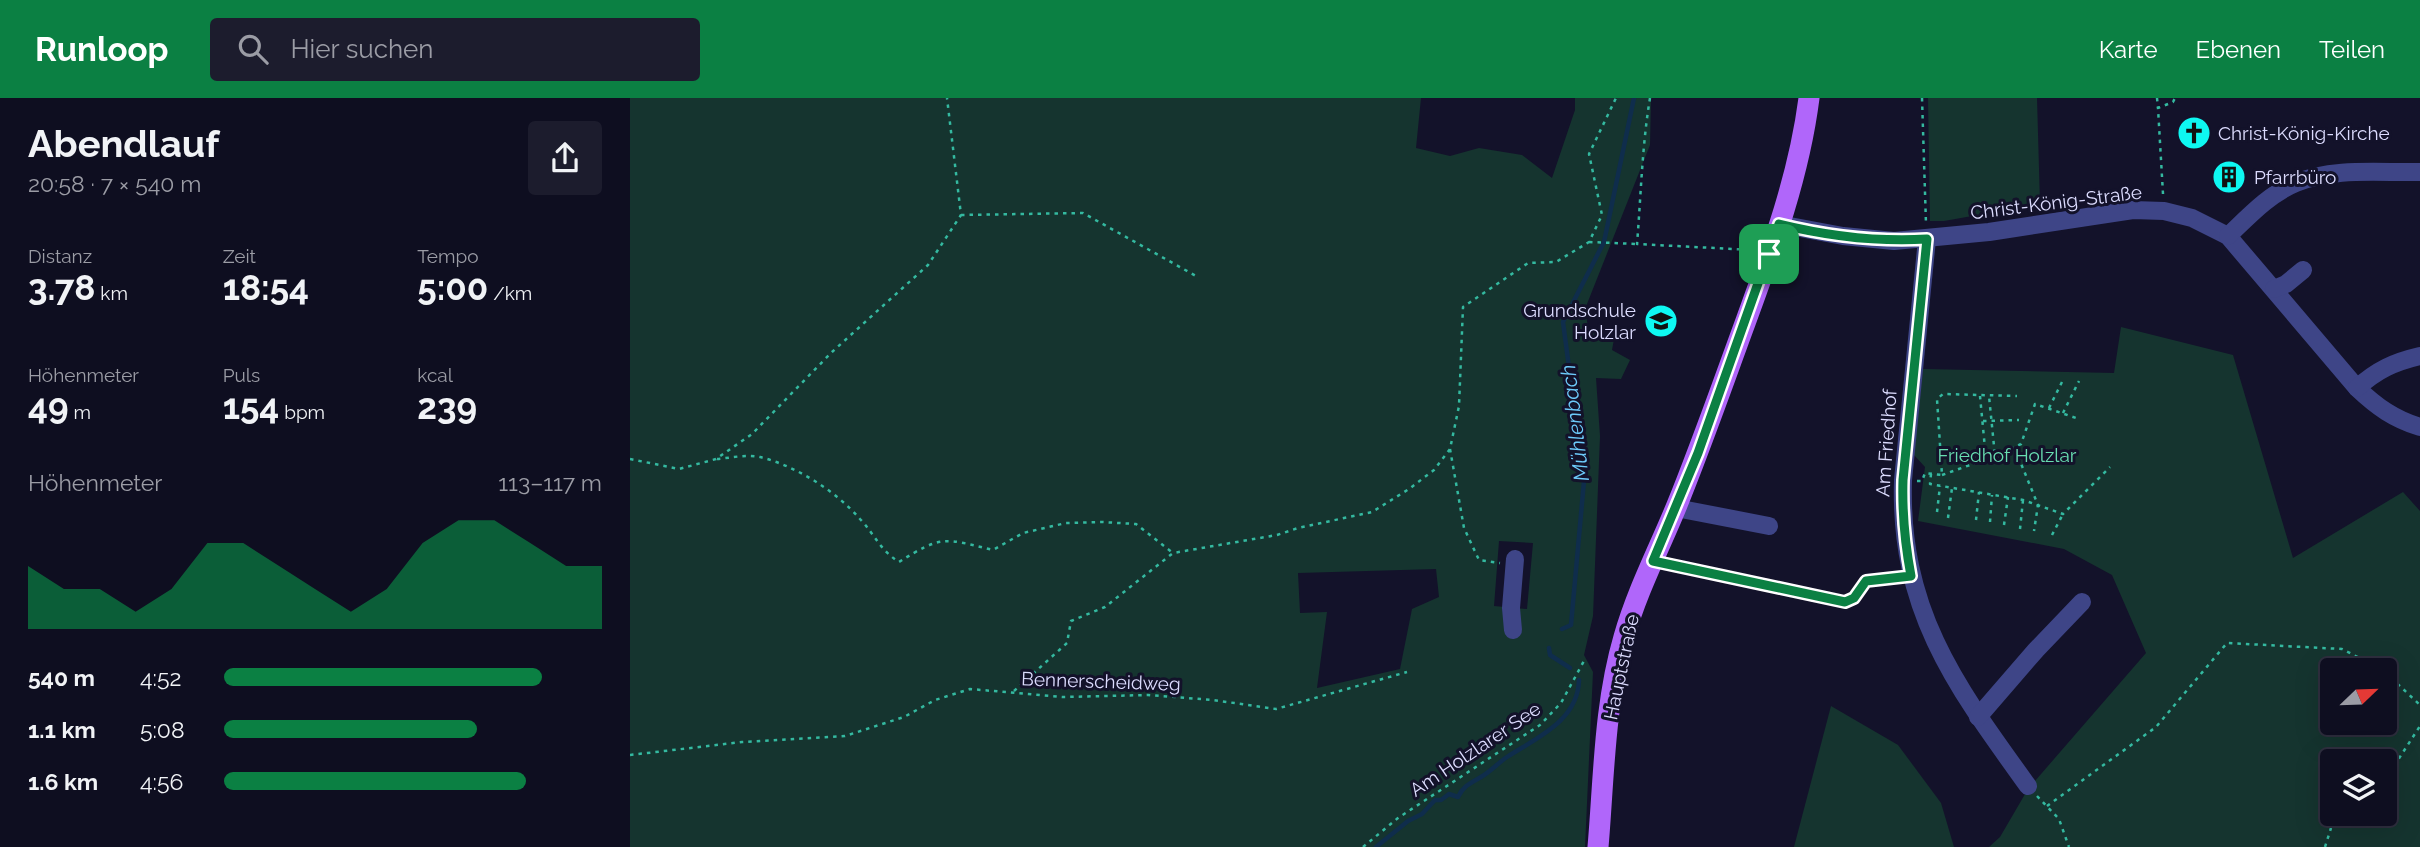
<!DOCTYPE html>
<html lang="de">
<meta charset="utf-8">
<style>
:root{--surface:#0e0e20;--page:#1c1c2d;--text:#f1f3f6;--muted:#9b9ca5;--line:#2e2e3e;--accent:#0b8043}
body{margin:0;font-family:Raleway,sans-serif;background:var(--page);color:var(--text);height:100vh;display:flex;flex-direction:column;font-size:26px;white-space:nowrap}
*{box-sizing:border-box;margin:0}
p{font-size:23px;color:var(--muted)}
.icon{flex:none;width:38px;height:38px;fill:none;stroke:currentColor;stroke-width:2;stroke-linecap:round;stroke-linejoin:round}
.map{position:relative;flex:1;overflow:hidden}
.side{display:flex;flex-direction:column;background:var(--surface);width:630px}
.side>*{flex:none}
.needle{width:46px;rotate:67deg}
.buttons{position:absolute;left:1690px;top:560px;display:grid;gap:14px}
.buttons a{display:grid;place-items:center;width:77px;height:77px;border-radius:7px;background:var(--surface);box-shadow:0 7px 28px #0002,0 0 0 2px var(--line);font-size:35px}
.pin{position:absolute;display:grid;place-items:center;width:60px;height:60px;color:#fff;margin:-30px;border-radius:14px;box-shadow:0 4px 10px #0006}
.round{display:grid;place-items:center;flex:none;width:74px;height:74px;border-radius:7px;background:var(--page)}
.summary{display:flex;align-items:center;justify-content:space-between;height:119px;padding:0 28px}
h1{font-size:38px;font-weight:700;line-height:52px}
.metrics{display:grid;grid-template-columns:repeat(3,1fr);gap:10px;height:119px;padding:7px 28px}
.metrics div{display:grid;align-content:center}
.metrics b{font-size:35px;font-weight:700}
.metrics small{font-size:19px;font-weight:400}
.metrics p{font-size:19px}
.chart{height:196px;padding:14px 28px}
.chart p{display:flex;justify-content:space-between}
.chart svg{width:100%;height:126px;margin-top:7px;fill:var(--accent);opacity:.7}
ul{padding:0 28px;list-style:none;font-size:23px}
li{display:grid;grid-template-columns:112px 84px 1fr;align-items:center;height:52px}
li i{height:18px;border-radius:9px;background:var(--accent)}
header{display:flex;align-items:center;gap:42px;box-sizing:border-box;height:98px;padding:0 35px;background:var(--accent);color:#fff}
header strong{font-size:33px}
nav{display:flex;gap:38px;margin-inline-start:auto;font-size:24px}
.search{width:490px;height:63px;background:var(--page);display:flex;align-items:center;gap:18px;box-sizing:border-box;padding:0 24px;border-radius:7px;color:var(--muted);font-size:26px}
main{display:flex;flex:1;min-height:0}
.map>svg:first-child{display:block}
.green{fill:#15342f;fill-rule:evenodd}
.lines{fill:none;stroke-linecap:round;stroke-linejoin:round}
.stream{stroke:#0f2d4c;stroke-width:4.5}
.path{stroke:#34b9a0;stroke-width:2.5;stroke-dasharray:3.5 5;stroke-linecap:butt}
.minor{stroke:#3e4587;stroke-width:18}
.major{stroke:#b066fa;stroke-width:21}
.route-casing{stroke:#fff;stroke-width:14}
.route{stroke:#0b8043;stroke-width:9}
.labels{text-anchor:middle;stroke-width:6;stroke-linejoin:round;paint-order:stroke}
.poi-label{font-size:19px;fill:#dcdcfe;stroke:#13122a;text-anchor:start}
.street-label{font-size:19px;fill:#dcdcfe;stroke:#13122a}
.park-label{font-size:19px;fill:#68ddb1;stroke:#13122a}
.water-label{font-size:21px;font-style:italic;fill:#6dcbfb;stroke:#13122a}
</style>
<header>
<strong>Runloop</strong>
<div class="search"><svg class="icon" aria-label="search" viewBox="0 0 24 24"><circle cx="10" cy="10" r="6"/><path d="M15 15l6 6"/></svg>Hier suchen</div>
<nav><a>Karte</a><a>Ebenen</a><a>Teilen</a></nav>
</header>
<main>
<section class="side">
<div class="summary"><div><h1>Abendlauf</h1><p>20:58 · 7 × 540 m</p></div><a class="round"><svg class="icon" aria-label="share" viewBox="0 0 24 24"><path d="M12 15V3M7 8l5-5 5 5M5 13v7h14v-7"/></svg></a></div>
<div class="metrics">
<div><p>Distanz</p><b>3.78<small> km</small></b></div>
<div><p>Zeit</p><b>18:54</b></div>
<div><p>Tempo</p><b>5:00<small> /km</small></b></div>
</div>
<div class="metrics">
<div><p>Höhenmeter</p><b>49<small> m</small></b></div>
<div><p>Puls</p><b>154<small> bpm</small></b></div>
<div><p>kcal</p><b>239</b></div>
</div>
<div class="chart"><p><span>Höhenmeter</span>113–117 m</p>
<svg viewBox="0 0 160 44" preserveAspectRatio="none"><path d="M0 44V22L10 30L20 30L30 38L40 30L50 14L60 14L70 22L80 30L90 38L100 30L110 14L120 6L130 6L140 14L150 22L160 22V44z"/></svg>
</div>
<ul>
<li><b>540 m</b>4:52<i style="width:84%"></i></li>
<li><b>1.1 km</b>5:08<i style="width:67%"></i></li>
<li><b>1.6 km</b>4:56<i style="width:80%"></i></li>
</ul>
</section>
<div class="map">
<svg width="1790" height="749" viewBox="0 0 1790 749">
<rect width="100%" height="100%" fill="#13122a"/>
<g class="green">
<path d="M0,0H791L786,50L820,58L849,50L892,57L922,80L945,12V0H1021L1020,47L955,211L959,235L962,233L984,241L982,252L1000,262L991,281L966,280L970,338L963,518L954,557L963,574L955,749H0ZM869,443L903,445L897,511L864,508ZM806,471L809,499L782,511L770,571L687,590L697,514L670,515L668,475Z"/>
<polygon points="1298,0 1407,0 1410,106 1314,123 1300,123"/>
<path d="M1491,229L1603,257L1663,460L1773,394L1790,413V749H1359L1370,739L1398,691L1516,555L1482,477L1434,451L1288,423L1295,369L1284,357L1293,271L1484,275ZM1703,572H1755V625H1703ZM1703,663H1755V716H1703Z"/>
<polygon points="1201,608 1268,647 1311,705 1324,749 1164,749"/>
</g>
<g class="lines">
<g class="stream">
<polyline points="932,531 941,527 954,383 933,224 974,144 1004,0"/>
<polyline points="919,550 920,557 940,570"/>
<path d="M746,749L778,723L792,716L805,702H811L819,696L828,699C834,687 841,685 851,679C861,673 868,665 877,659C906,640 948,623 949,582"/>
</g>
<g class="path">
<path d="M1020,0C1012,48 1011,97 1007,146L1123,152"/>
<polyline points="1292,0 1296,126"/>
<polyline points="1527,0 1528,10"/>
<polyline points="1533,96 1528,10 1543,4 1545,0"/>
<polyline points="331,117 453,115 566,178"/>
<polyline points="959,144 1007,146"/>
<polyline points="1350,298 1356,361"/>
<polyline points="1419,310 1434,280"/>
<polyline points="1433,315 1449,283"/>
<polyline points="1353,323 1389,322"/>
<polyline points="820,351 834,430 849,462 870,465"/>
<polyline points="1385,351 1408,407 1404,433"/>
<polyline points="1365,358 1391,346 1405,306 1449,321"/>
<polyline points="0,361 49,371 86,361 122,336 202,254 298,167 331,117 317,0"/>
<path d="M87,361C100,360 117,356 130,359C166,368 206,393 230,421C245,437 250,452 269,464C312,437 314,440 363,452L393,435L436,425L472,424L506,426L543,455"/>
<polyline points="1301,376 1300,386 1393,402 1433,416 1480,369"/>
<polyline points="1312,377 1365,358 1359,298"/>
<polyline points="1287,383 1292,383 1295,375 1312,377 1307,301 1313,296 1387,298"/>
<polyline points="1307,414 1310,388"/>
<polyline points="1318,420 1322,390"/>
<polyline points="1346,422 1349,394"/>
<polyline points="1360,424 1362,397"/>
<polyline points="1374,427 1378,399"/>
<polyline points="1390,431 1393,402"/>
<polyline points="1422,437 1433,416"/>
<polyline points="1039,468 1215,504 1224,500 1236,483 1267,480"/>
<polyline points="1755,574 1790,607"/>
<polyline points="384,593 437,545 441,523 475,509 543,455 647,437 668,430 742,414 779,391 804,372 820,351 829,308 833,209 898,165 926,164 959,144 972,117 959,56 986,0"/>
<polyline points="0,657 112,644 215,638 274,619 305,602 340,591 433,599 518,597 583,602 646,611 777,574"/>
<polyline points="1755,682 1790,628"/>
<polyline points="1407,698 1429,721 1439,749"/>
<polyline points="1417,708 1526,629 1597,545 1712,551 1753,572"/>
<polyline points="733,749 768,720 910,627 931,605 955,561"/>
<polyline points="1695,749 1701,730 1721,716"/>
</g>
<g class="minor">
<path d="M1149,126L1213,138L1264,143L1359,134L1503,112L1534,113L1562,120L1598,138L1727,290C1747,309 1764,321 1790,329"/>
<path d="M1598,138C1619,118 1639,96 1666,85C1703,69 1751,75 1790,74"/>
<path d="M1297,141L1273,382C1269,512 1325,587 1398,688"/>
<polyline points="1644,191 1656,186 1673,172"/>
<path d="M1727,290C1747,272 1764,264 1790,258"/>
<polyline points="1046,410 1139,428"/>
<polyline points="883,532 881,510 885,461"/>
<polyline points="1348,619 1406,552 1452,504"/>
</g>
<path class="major" d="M968,749C974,680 974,607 994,539C1007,493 1029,451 1047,407C1071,348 1092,288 1114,228C1141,154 1169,79 1179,0"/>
</g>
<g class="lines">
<defs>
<path id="route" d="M1149,126C1198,138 1247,144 1297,141L1273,382C1272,415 1275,446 1281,478L1236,483L1224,500L1215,504L1023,463L1068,355Z"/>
</defs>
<use href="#route" class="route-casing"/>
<use href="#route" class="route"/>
</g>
<defs>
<symbol id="church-disc" viewBox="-11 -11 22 22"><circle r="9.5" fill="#0ef8f2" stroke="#13122a"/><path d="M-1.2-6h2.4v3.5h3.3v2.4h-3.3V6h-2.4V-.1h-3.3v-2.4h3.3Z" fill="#111"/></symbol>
<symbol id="building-disc" viewBox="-11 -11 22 22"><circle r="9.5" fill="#0ef8f2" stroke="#13122a"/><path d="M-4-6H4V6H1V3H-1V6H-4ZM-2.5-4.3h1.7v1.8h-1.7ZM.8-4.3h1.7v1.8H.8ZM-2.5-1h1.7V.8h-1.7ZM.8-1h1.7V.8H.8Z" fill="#111"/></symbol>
<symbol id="school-disc" viewBox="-11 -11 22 22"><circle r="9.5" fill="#0ef8f2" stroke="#13122a"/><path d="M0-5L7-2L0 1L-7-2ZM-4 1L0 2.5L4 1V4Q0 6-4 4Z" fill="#111"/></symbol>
</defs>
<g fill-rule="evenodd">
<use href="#church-disc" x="1545" y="16" width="38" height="38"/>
<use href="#building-disc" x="1580" y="60" width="38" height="38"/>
<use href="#school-disc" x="1012" y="204" width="38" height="38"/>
</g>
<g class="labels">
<g class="poi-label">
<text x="1588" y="42">Christ-König-Kirche</text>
<text x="1624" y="86">Pfarrbüro</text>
<text x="1006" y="219" text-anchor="end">Grundschule<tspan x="1006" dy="22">Holzlar</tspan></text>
</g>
<g class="street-label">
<text transform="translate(1426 104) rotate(-7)" y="7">Christ-König-Straße</text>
<text transform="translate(1256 345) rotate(-86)" y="7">Am Friedhof</text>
<text transform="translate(991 569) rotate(-78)" y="7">Hauptstraße</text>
<text transform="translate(471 583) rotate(2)" y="7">Bennerscheidweg</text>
<text transform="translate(845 651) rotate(-34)" y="7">Am Holzlarer See</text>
</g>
<g class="park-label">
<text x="1377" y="364">Friedhof Holzlar</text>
</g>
<g class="water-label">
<text transform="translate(945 325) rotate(-97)" y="7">Mühlenbach</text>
</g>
</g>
</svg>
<div class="buttons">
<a><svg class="needle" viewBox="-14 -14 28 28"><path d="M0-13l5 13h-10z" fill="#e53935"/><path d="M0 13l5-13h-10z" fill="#9b9ca5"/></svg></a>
<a><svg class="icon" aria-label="layers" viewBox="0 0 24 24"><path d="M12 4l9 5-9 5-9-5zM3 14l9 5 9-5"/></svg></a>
</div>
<div class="pin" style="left:1139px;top:156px;background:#1e9e55"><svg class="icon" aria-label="arrive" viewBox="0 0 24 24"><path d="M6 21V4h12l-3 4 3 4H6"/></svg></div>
</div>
</main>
